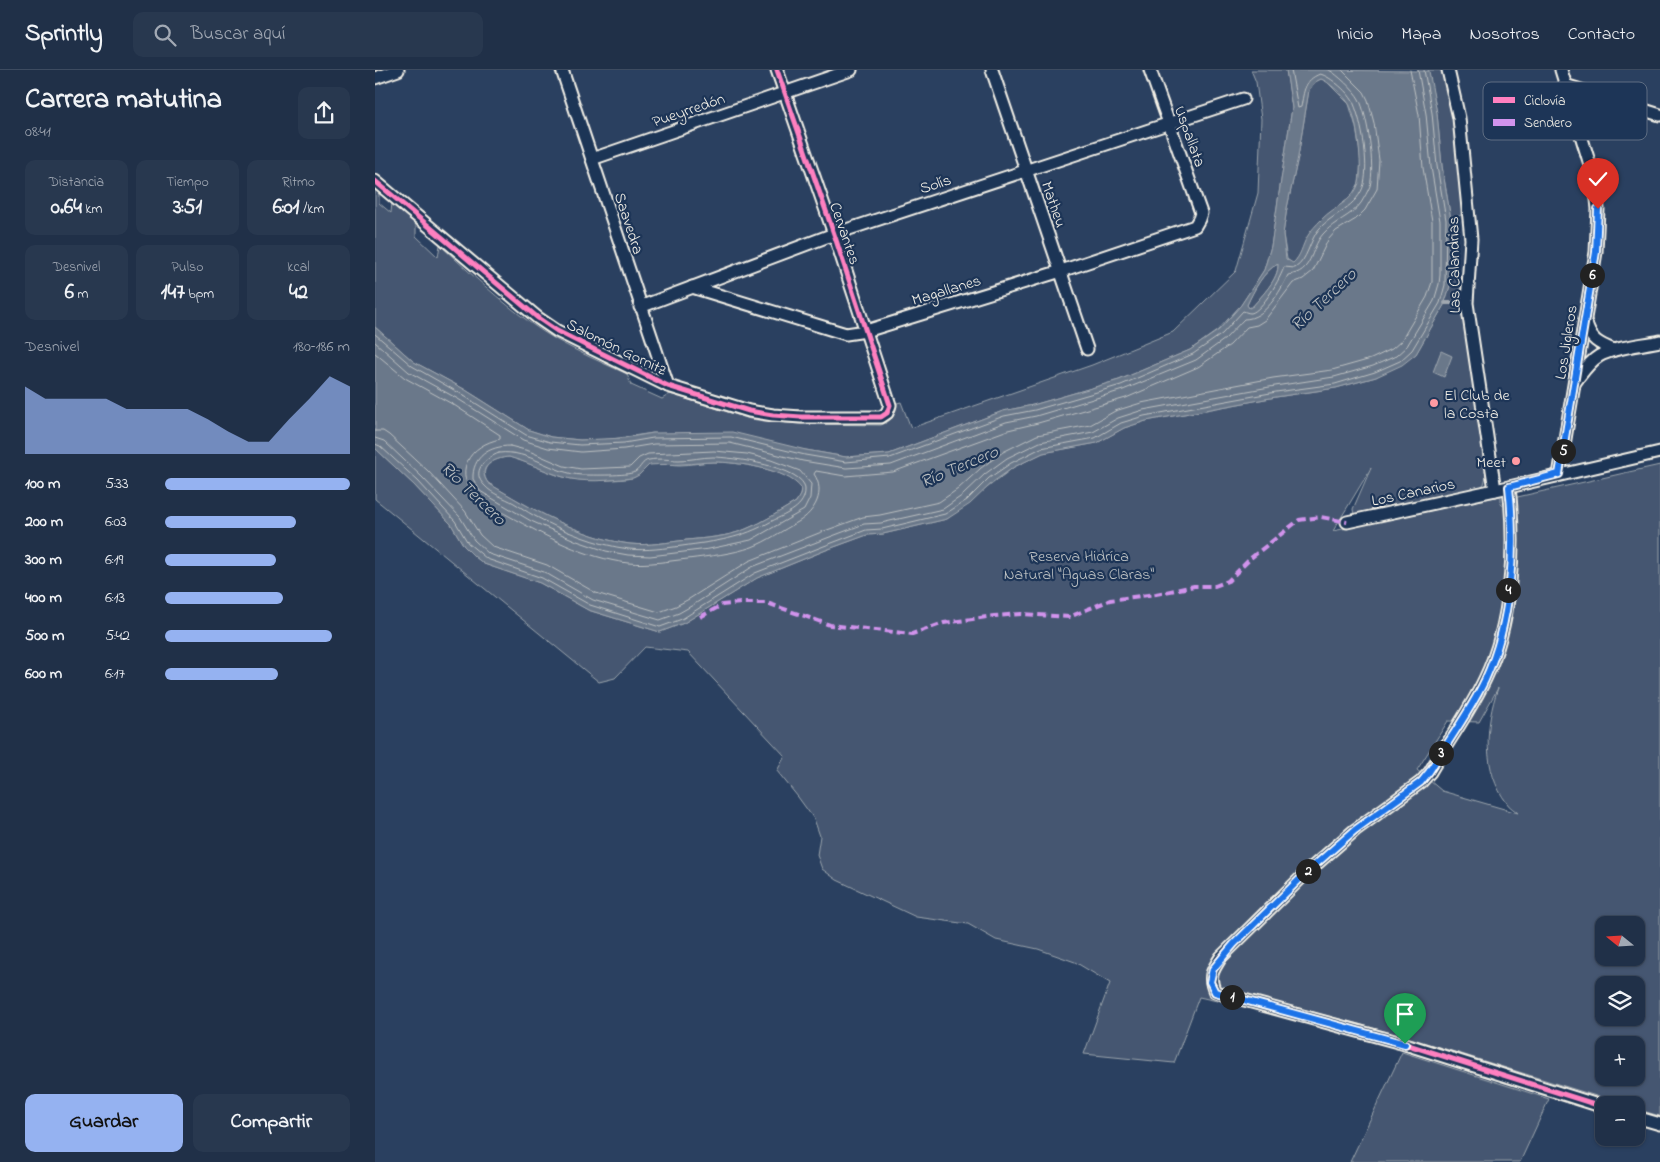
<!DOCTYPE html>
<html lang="es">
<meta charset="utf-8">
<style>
:root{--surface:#203048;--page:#28384f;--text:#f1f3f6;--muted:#a2a9b4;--line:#3d4b60;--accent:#95b2f1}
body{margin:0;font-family:"Indie Flower",sans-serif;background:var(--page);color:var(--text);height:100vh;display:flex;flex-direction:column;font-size:19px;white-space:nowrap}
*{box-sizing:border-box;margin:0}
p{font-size:16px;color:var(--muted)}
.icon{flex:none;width:28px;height:28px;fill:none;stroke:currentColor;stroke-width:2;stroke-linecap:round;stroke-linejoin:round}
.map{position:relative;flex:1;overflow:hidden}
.sheet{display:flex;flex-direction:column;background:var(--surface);width:375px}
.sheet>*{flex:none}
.needle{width:32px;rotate:288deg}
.controls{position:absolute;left:1220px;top:846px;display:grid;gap:10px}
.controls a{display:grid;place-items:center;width:50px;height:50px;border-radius:10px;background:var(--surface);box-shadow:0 1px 4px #0004,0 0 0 1px var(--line);font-size:25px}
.pin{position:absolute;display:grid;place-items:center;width:42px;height:42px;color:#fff;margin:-51px -21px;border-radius:50% 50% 50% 0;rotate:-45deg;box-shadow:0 0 5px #0007}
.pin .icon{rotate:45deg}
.km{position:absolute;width:25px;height:25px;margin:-12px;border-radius:50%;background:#222;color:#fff;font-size:14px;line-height:25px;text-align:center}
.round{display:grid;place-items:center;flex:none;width:52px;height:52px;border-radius:10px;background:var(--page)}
.headline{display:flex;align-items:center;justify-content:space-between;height:85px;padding:0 25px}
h1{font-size:28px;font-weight:700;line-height:38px}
.metrics{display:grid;grid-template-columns:repeat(3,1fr);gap:8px;height:85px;padding:5px 25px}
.metrics div{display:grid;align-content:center;border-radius:10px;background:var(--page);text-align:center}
.metrics b{font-size:21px;font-weight:700}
.metrics small{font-size:14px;font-weight:400}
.metrics p{font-size:14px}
.chart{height:140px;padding:10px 25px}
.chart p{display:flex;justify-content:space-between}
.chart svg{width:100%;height:90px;margin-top:5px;fill:var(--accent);opacity:.7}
.action{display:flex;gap:10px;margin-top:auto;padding:10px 25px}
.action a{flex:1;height:58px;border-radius:10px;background:var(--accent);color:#111;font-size:20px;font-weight:700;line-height:58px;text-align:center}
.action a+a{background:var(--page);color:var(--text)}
ul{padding:0 25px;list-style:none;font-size:16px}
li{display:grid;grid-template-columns:80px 60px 1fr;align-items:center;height:38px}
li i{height:12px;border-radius:6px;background:var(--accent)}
header{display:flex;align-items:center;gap:30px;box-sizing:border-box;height:70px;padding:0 25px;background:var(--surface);border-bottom:1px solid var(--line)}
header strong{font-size:24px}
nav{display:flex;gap:28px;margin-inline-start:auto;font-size:18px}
.search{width:350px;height:45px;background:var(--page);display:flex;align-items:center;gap:12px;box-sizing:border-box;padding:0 18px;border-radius:10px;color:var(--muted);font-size:19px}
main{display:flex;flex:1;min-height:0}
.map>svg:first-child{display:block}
.green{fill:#445771;stroke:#9ca4ac;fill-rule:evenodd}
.water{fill:#6a788a;stroke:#a1a8b0;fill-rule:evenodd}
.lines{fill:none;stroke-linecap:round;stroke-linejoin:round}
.shore{stroke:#bdc1c2;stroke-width:1}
.stream{stroke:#a1a8b0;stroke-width:4}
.street-casing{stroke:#f4f1e8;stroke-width:15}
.street{stroke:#1d3557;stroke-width:11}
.quiet{stroke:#d193ec;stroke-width:4;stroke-dasharray:8 4;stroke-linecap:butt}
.cycleway-casing{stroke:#1d3557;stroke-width:8}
.cycleway{stroke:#ff80c0;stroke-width:5}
.route-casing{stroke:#fff;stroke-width:10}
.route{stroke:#1a73e8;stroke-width:6}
.poi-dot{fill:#ff9aa2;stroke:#1d3557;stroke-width:2}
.labels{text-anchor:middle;stroke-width:4.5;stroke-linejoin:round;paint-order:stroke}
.street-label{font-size:16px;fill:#f4f1e8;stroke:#1d3557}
.poi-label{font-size:16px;fill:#f4f1e8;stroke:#1d3557;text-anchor:start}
.park-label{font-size:16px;fill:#bfc3c4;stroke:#1d3557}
.water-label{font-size:18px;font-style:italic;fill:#bdc1c2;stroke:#1d3557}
.key{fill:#1d3557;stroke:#5e6d82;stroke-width:1}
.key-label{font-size:14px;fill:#f4f1e8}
</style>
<header>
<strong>Sprintly</strong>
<div class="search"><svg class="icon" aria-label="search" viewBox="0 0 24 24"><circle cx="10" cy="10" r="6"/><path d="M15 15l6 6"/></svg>Buscar aquí</div>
<nav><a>Inicio</a><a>Mapa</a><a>Nosotros</a><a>Contacto</a></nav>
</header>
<main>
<section class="sheet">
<div class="headline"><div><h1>Carrera matutina</h1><p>08:41</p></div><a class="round"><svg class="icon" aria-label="share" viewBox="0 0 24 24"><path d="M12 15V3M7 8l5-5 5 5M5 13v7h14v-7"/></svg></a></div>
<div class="metrics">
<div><p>Distancia</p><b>0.64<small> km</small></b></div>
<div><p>Tiempo</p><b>3:51</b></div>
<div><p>Ritmo</p><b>6:01<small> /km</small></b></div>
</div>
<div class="metrics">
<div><p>Desnivel</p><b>6<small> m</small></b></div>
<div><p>Pulso</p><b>147<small> bpm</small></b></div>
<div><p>kcal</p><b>42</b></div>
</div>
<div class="chart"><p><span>Desnivel</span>180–186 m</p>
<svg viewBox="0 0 160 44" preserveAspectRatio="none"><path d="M0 44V11L10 17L20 17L30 17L40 17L50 22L60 22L70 22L80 22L90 27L100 33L110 38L120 38L130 27L140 17L150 6L160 11V44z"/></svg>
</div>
<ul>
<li><b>100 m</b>5:33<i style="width:100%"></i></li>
<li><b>200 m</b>6:03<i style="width:71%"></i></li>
<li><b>300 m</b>6:19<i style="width:60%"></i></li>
<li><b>400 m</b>6:13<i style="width:64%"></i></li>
<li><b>500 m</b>5:42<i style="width:90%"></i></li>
<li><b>600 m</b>6:17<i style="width:61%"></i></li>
</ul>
<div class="action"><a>Guardar</a><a>Compartir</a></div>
</section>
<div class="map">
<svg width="1285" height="1092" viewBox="0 0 1285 1092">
<rect width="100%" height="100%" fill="#2a4060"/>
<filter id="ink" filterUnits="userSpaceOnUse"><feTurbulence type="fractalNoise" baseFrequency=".02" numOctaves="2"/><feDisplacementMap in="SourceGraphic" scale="10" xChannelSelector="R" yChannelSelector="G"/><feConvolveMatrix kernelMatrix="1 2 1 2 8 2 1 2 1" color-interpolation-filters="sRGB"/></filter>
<g filter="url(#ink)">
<g class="green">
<path d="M876,0H911L917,38L896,176L889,200L866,235L843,260L815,280L744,310L658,335L628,341L514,384L471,387L431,380L278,363L230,370H205L176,367L154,360L89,319L39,292L0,257V118L4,122V133L16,143L17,132L41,153V166L63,187L65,175C94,202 125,231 157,254C186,275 219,289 252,304L256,315L287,329L295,324L375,349L389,351L425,354L506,355C517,351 521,345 522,333L526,332L536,358L717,295L798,262L861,201L883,123L886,49L881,12Z"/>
<polygon points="1053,0 1071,0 1082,54 1087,136 1086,145 1076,150 1067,96 1062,43"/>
<polygon points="946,9 951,11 974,34 981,57 986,91 984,113 975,128 961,138 918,194 912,189 908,164 912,138 923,87 934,20 940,12"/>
<path d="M903,194C904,209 887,225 878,236L874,238L872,235C878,221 889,200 903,194Z"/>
<path d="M1077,204L1089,205L1087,236L1111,406L1109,414L1104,418L979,445L978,439L996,398L958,461L1126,426V435L1138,428L1285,395V1046L1261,1039V1035H1250L1032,967L848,918L842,931L824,927L799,993L709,984L735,913L700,892L663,879L621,870L593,854L541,847L462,810L447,799L442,785L445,766L439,749L423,727L402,701L410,686L313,582L270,577L240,608L224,612L0,429V378L39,415L76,454L89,476L99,486L109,494L165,513L213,540L285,562L309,553L382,508L451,480L492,465L508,464L572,449L639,397L668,383L722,373L749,358L771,351L901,327L961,318L1001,307L1041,284L1069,235L1075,216ZM1123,618C1110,655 1107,701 1132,733C1134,737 1140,740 1143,743L1067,721L1042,700L1073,651L1104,652ZM1229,855H1261V888H1229ZM1229,915H1261V948H1229ZM1229,975H1261V1008H1229Z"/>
<path d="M134,387C158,393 181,409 206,410C217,410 251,411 260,407C265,404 269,396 274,395C283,392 296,395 305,395C316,395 328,392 339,392C362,392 411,399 426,417L425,425L421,432C405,441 389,452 371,459C353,467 331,468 312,470C293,472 274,476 255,474C206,468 155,438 113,413C102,397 119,388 134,387Z"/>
<polygon points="1027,982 1174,1029 1145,1092 975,1092"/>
</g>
<g class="water">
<path d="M911,0L1054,1L1062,43L1067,96L1076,150L1075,216L1069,235L1041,284L1027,295L1001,307L961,318L901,327L771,351L749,358L722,373L668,383L639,397L618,412L595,434L572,449L508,464L492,465L451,480L382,508L309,553L285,562L213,540L165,513L109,494L99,486L89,476L76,454L39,415L0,378V257L39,292L89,319L154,360L176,367L205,370L249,368L278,363L357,362L431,380L471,387L514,384L628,341L658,335L744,310L815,280L844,260L866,235L889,200L896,176L917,38ZM946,9C953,11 970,27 974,34C982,47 988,98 984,113C978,132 959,136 947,149C941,155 936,160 932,167C927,176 926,186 918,193L911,189L908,164L912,138L923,87L934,20L940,12ZM903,194C904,209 887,225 878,236L874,238L872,235C878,222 889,200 903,194ZM134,387C152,392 167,400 185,406C207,414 235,410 258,408L264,405L274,395C286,394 297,395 309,394C319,394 329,392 339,392C362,392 412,399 426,418L425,425L421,432C405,441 389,452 371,459C353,467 331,468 312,470C293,472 274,476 255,474C206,468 155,438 113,413C101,397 119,388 134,387Z"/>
<polygon points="1066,281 1077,286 1069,307 1058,302"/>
</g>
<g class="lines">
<g class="shore">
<path d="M0,264L37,296L86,324L151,365L175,372L205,375L249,373L278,368L356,367L430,385L471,392L515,388L629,346L660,340L746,315L818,284L847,264L868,241C871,242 873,243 876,243C887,241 906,207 909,197L920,198C933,190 934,171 944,159C958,143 983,137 989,114C994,93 987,53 979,34C976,24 955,6 945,4C929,10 929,21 926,37L923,38L916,0"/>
<path d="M0,272L34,302L83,329L148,370L173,378L206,382L249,379L279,374L355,373L428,391L471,398L516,395L631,352L661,346L748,320L821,290L850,269L869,249C890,249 905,222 913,205C939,202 934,180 948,164C959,151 977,146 986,133C989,128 993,121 995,116C1000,97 993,46 984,29C980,21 962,4 954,0"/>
<path d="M0,283L30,308L79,335L125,365V369C111,372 98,379 92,392C87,403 91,415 98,424C107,434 122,439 134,446C170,466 210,488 253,493C273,495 293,491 313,489C335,486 357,484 377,477C393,471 408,460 423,452C440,442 451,422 439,404L441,401L470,406L518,402L633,360L663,353L751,328L823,297L855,275L872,257L882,255L890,250L918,213L928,209L938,201L953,170L961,161L981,149L990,140L1002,119L1004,90L999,53L993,30L989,22L967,0"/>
<polyline points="0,361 8,361 14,365 53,401 90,441 105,465 118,477 172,495 221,523 284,542 301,536 314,529 374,491 444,463 488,447 505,445 564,432 583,419 606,398 628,382 662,365 715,355 740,341 766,333 898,308 957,300 996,289 1017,279 1026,271 1052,227 1057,212 1057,151 1048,98 1044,45 1035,0"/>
<polyline points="0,368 9,371 47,407 85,447 99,470 114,484 169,502 218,530 285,550 304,543 318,535 377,497 447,470 489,454 506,453 568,439 588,425 610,404 632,388 665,372 718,362 743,348 768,340 900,316 959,307 998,296 1021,286 1032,276 1059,231 1064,214 1065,205 1065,151 1056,97 1051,44 1043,0"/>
<polyline points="0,374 5,376 43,411 80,451 93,473 112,489 167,508 215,535 285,557 307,549 380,503 449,476 491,460 507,459 570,444 592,430 614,408 636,393 666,378 720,368 746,353 769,346 901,322 960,314 1000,302 1025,291 1037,280 1065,233 1070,215 1071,150 1062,96 1057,43 1049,0"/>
<path d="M135,376L154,381L189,396L206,399L255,397L264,388L273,384L339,381L372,384L396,390L425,401L436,414L435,428L429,440L376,470L334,479L275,486L253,485L231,481L202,471L156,451L120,430L105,421L98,409C97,387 114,376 135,376Z"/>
<path d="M124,383C154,379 178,404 207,405C217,405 252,406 260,402C266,398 267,391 274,390C284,388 295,390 304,390C316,390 327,387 338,387C355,387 430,397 430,419C431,437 411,444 397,451C365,469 343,471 307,476C290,478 272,481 254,479C222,475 187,461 158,445C152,442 146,437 139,433C130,428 117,424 110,416C95,402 110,388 124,383Z"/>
</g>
<polyline class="stream" points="1070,233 1090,233"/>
<defs>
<g id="street">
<polyline points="187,0 293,316"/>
<polyline points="617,0 712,279"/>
<polyline points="1073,0 1084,48 1096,169 1092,233 1120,420"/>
<polyline points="0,8 23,0"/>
<polyline points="1190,15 1285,45"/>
<polyline points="217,89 476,0"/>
<polyline points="0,111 163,248 182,261 216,278 293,316 374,341 398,345 426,347 506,347 512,343 515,335 459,164 402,0"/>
<polyline points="317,217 471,264 491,261 686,201 820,156 824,149 826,143 775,0"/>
<polyline points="265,237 459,164 868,29"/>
<path d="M1211,253C1215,270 1224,274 1239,280"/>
<path d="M1200,312C1207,303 1214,292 1224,286C1239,277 1268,275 1285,271"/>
<polyline points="1184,405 1221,182 1223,139 1220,111 1186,0"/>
<path d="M1134,417C1141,479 1137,553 1110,609C1095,641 1073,671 1055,702L1046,712L980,760L932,802L846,887C837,901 833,907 840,922L1030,974L1229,1037"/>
<polyline points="972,452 1134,417 1285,382"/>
<polyline points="1261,1047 1285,1054"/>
</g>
</defs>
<use href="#street" class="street-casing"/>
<use href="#street" class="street"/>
<polyline class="quiet" points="325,547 347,535 366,533 392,533 455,555 537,564 569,553 619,546 646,544 694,547 735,530 781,524 819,516 840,516 853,511 877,487 924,450 946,447 972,452"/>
<defs>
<g id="cycleway">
<polyline points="0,111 163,248 182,261 216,278 293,316 374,341 398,345 426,347 506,347 512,343 515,335 459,164 402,0"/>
<path d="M1134,417C1141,479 1137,553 1110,609C1095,641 1073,671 1055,702L1046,712L980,760L932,802L846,887C837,901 833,907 840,922L1030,974L1229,1037"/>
</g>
</defs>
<use href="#cycleway" class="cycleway-casing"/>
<use href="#cycleway" class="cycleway"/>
</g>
</g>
<g class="lines" filter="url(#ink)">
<defs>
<path id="route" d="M1030,974L840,922L835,912L838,899L859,874L932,802L980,760L1046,712L1054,702C1073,671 1095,642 1110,610C1137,551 1141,480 1134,417L1184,404L1221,182L1223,139"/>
</defs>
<use href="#route" class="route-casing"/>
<use href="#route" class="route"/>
</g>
<g class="poi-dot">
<circle cx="1059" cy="333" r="5"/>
<circle cx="1141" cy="391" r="5"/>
</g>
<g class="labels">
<g class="street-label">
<text transform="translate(313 39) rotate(-19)" y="6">Pueyrredón</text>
<text transform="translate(816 66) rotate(70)" y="6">Uspallata</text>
<text transform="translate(560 113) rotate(-18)" y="6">Solís</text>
<text transform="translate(680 134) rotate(71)" y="6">Matheu</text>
<text transform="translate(255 153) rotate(72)" y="6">Saavedra</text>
<text transform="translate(471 163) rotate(71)" y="6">Cervantes</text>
<text transform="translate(1078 195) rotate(-91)" y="6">Las Calandrias</text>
<text transform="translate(571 219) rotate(-17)" y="6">Magallanes</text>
<text transform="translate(1190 272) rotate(-81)" y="6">Los Jigleros</text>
<text transform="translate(242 276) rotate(26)" y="6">Salomón Gornitz</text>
<text transform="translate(1038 421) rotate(-12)" y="6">Los Canarios</text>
</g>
<g class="poi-label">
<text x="1069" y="330">El Club de<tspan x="1069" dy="18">la Costa</tspan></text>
<text x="1131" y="397" text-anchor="end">Meet</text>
</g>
<g class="park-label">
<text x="704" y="491">Reserva Hidríca<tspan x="704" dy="18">Natural "Aguas Claras"</tspan></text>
</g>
<g class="water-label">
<text transform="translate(948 229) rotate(-43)" y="6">Río Tercero</text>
<text transform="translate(584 396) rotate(-23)" y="6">Río Tercero</text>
<text transform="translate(99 423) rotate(44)" y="6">Río Tercero</text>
</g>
</g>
<rect x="1108" y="12" width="164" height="58" rx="8" class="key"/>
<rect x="1118" y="27" width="22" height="6" fill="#ff80c0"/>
<rect x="1118" y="49" width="22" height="7" fill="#d193ec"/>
<g class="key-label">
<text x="1149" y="35">Ciclovía</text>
<text x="1149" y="57">Sendero</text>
</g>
</svg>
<div class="controls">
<a><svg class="needle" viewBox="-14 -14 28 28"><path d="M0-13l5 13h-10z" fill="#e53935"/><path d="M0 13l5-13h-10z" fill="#a2a9b4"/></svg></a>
<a><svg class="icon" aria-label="layers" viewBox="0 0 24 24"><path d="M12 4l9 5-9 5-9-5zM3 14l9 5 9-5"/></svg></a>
<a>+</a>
<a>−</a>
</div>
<div class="pin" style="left:1030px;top:974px;background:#1e9e55"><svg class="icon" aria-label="arrive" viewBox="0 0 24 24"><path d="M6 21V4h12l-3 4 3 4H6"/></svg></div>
<div class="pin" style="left:1223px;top:139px;background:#d93025"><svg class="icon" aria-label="check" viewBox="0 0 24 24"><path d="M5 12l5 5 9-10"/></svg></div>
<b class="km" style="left:857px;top:927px">1</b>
<b class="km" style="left:933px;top:801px">2</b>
<b class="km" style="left:1066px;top:683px">3</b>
<b class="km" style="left:1133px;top:520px">4</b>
<b class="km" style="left:1188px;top:381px">5</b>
<b class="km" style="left:1217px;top:205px">6</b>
</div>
</main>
